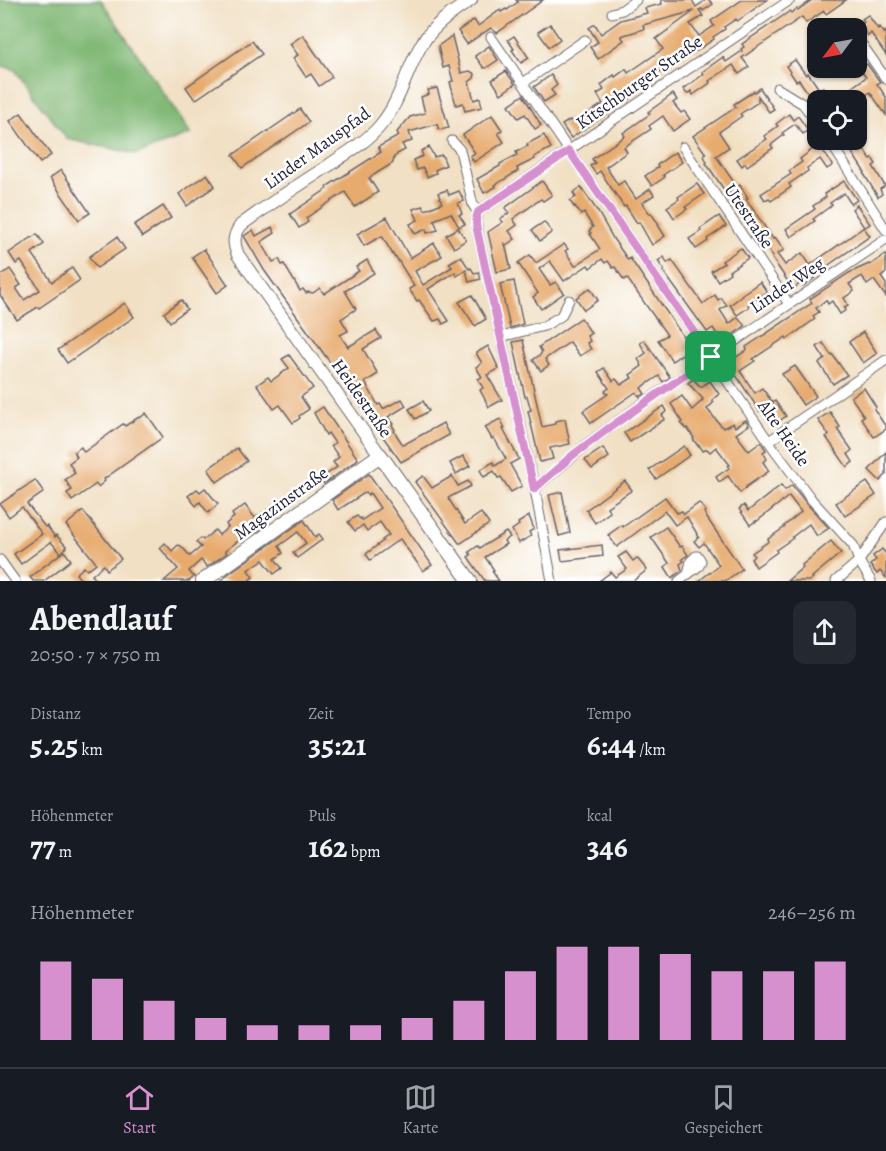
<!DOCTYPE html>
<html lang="de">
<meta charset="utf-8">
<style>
:root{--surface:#171b24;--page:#242831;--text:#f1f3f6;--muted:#9ea1a6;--line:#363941;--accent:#d690ce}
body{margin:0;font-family:Alegreya,serif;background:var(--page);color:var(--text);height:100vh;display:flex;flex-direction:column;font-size:22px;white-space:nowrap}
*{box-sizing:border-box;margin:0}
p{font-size:20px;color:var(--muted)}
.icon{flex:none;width:33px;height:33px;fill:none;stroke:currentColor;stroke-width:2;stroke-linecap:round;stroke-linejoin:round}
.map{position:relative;height:581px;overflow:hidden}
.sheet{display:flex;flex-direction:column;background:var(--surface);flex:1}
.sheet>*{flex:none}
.needle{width:39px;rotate:238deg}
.buttons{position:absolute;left:807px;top:18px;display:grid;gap:12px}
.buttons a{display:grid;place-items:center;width:60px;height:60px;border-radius:12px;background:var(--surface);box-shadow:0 2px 4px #0004;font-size:30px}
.pin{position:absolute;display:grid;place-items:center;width:51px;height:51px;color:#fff;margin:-26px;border-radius:12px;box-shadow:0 3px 9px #0006}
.round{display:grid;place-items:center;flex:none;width:63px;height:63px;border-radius:12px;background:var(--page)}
.headline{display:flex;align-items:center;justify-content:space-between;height:102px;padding:0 30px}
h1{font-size:33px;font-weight:700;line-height:45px}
.stats{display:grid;grid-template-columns:repeat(3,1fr);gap:9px;height:102px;padding:6px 30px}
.stats div{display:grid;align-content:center}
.stats b{font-size:30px;font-weight:700}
.stats small{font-size:16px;font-weight:400}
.stats p{font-size:16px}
.chart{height:168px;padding:12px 30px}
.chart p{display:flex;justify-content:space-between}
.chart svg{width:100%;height:108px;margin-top:6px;stroke:var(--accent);stroke-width:6}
.dock{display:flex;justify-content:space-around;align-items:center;height:84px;border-top:2px solid var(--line);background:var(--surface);font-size:16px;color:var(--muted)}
.dock a{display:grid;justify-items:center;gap:3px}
.dock .current{color:var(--accent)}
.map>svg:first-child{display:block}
.forest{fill:#80b875;stroke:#516d58;stroke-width:1.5}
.building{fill:#e7ab6e}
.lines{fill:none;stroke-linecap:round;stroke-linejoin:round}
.minor-casing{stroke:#6a646b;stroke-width:11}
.tertiary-casing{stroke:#6a646b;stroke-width:14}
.secondary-casing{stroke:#6a646b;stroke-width:16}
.minor{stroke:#fff;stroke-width:9}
.tertiary{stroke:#fff;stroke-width:12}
.secondary{stroke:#fff;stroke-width:14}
.route-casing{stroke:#fff;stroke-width:12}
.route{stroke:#d690ce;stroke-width:8}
.labels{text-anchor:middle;stroke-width:5;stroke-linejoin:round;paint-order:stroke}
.street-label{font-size:18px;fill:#22223b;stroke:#fff}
</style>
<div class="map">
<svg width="886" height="581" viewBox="0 0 886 581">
<rect width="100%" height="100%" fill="#fff"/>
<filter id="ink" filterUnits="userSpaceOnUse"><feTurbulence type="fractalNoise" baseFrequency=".0167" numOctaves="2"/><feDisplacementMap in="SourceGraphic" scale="12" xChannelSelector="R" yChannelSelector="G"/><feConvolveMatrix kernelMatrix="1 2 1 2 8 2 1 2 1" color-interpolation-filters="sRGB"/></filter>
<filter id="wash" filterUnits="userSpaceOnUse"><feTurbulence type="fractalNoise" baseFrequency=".008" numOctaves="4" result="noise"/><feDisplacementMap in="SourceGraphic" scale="24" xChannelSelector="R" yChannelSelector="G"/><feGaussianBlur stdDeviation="1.35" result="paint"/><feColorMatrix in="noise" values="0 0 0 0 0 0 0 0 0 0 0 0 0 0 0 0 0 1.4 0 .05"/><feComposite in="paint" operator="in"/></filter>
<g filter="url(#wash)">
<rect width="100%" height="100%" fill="#f1e0c4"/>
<polygon class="forest" points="0,0 101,0 191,134 137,154 67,139 15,70 0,65"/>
<g id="blocks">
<g class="building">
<polygon points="516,0 543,0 497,33 491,28 467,44 458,31 474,20 478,26 500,10 501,12 506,9 507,10 518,2"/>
<polygon points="661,0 692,0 696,7 706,0 709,0 713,4 703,11 702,9 699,10 703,16 690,24 699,36 714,26 711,21 742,0 767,0 743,17 737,21 736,19 724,27 725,29 713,37 714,39 696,51 694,49 635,88 638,93 571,138 562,125 570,120 573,123 603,104 597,94 604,90 601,85 614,75 615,77 626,69 628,73 663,49 656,39 694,11 643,25 644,29 621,36 624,40 598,59 590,47 598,42 589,28 595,24 601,34 621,20 647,13 645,8 662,4"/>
<polygon points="812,0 846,0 826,14 824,11 806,23 802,17 762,44 742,58 749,67 739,74 733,65 709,81 710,83 693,95 691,91 687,94 683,89 704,74 702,72 723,57 726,62 742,51 741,49 744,47 742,44 790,11 791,13 797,9 798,10"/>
<polygon points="868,15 878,29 880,27 884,33 886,31 886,55 871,33 868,36 860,25 864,22 862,19"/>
<polygon points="550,24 560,39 549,47 538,32"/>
<polygon points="303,35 332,77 319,86 311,74 306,77 293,58 298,55 290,44"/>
<polygon points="452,36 461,73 470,71 475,74 474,78 469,82 474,100 480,98 482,107 465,111 463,103 456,105 450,82 453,81 449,66 443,68 438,46"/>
<polygon points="514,36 529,58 521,63 512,50 514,49 508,40"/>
<polygon points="252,41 262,54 195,100 186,87"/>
<polygon points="489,46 498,60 486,68 484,68 475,56"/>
<polygon points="795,60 806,75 808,73 819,89 823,87 827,93 824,94 829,100 813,100 799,80 796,81 786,66"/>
<polygon points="867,64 880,82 877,84 886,97 886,115 870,92 859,100 851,88 866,77 860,69"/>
<polygon points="506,71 515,84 501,94 492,80"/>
<polygon points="551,75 557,85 551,90 555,95 544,102 534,87"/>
<polygon points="437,88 449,128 439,130 437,124 409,132 412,141 402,144 405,150 397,154 397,155 394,157 393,163 369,178 378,192 355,207 345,192 306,218 308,222 299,228 290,214 327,189 326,187 381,152 378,147 399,136 397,132 410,117 425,113 421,97 429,94 428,90"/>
<polygon points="760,88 774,109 769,112 758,96 758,102 740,114 742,116 719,132 729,147 716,156 737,187 740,185 748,198 746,199 773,239 775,237 784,250 777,254 785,265 802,253 810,265 864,227 852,209 857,205 870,224 864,228 870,236 813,276 815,278 803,286 801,283 790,291 787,285 789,283 772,258 773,257 765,244 763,246 742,215 744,213 729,192 727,194 706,163 707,162 704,156 706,154 693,136 736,107 734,104 754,91 755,92"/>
<polygon points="673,94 677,100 673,103 681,113 684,111 690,119 673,131 663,116 649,126 651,129 624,147 627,152 606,167 618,185 624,181 636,199 650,189 654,195 642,203 650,214 651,213 655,219 659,224 658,225 665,236 652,245 639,222 637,223 626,206 624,207 600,171 596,174 590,166 595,163 592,159 625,136 623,133 650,114 648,112"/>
<polygon points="523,95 541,125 535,129 525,114 518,118 509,105"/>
<polygon points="300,109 309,122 242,168 233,155"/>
<polygon points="21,113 51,155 40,163 10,121"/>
<polygon points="789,114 793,120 798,116 808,130 803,134 795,124 782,133 784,135 771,145 773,148 747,166 745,163 742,166 737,159 767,139 764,136 778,126 776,124"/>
<polygon points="492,115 502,130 498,133 504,142 474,162 470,156 475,153 463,135"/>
<polygon points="544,135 551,148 534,157 535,159 517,168 518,171 495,185 496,187 484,193 477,179 500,166 500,164 517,155 516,152 528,146 527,144"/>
<polygon points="844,140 858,140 870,159 872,158 876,164 873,166 885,186 880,189 882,194 878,197 864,174 865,173"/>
<polygon points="818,145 833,165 827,169 820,159 807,168 808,171 789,184 791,187 771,201 769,198 765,200 761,194 791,174 789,171 802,162 800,159"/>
<polygon points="429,147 434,157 442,155 446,165 435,170 436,173 427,177 423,168 417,170 413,160 423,156 421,151"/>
<polygon points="675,152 682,162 663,175 665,177 652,186 645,176 658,167 657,165"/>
<polygon points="61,170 90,213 79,220 50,178"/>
<polygon points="207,174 215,186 187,206 179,194"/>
<polygon points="542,181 552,195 543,201 541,199 513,219 517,225 509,231 515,239 506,245 505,244 511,269 497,272 488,232 503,222 500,219 509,213 505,208"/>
<polygon points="844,181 857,200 851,204 844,193 830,203 832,205 813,219 815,221 791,237 786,229 815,209 813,206 826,197 824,194"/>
<polygon points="697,184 704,194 685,207 687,209 674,218 667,207 679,199 678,197"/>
<polygon points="581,187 598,212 614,240 628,260 630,258 691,348 672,361 658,340 667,335 627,278 624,280 615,267 613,268 608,261 605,263 602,259 590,268 588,265 564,281 550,261 539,269 550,285 556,282 564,293 541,309 533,297 538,293 518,263 530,255 536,263 564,244 568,249 565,251 575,266 600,249 590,234 591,233 589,231 593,227 584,213 581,215 575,206 574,207 570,201 576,197 573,193"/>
<polygon points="447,190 449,195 459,191 464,201 458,203 462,214 459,215 465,224 459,227 451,213 434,220 438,230 427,233 426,229 415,234 410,224 418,220 413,209 423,206 425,210 442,203 438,193"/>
<polygon points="163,206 171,218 142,237 134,225"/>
<polygon points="719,216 726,226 707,239 708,241 696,249 689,239 701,231 700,229"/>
<polygon points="387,217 410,258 434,243 442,256 415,271 423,285 452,267 449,263 461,256 469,269 471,268 474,273 479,272 481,279 469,282 466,270 457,276 455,272 428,289 449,321 443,324 440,319 434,321 419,300 417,301 409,289 414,286 396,257 395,258 382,236 364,246 357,234"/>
<polygon points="544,222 552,232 540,241 532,230"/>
<polygon points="272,227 275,233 261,242 273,262 279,259 282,265 284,264 300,291 303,289 306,293 308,292 313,293 320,288 324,294 359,271 356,267 367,260 374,273 345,291 356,309 341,319 348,331 340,335 348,347 376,330 381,338 363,349 378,374 365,382 378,405 380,404 383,409 402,399 406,406 388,417 393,424 392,425 395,430 394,431 403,445 443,423 449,435 401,462 264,270 244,236 253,230 256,236"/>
<polygon points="458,228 466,240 454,248 446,235"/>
<polygon points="37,234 44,244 32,253 52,282 72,268 80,280 39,308 38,307 17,320 0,295 0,276 10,269 21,285 16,288 24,300 40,290 21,261 16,264 9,253"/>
<polygon points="117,237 125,249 97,268 89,257"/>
<polygon points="741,248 748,258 729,271 730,273 718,281 711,271 724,263 722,261"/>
<polygon points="204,249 228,285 217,293 192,257"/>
<polygon points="886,254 886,273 881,277 886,284 886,297 874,280 867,285 862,276 849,284 854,291 844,298 848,305 844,307 846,310 840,314 832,301 828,304 826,300 816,308 819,312 813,316 815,319 787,339 786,337 753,359 755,361 740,371 755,393 762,388 773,403 775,401 786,416 774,425 763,410 760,412 732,369 736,366 732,360 747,350 746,347 812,303 810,299 849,273 869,264 870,265"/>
<polygon points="664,257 667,263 672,260 703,304 715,295 718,300 721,298 727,305 720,310 729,324 738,317 745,326 722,342 713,328 707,332 663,271 664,270 658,261"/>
<polygon points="514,281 523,324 510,328 500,284"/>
<polygon points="760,282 767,292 748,305 749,307 737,315 730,305 742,296 741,295"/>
<polygon points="590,288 598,300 584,310 576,298"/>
<polygon points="472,295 486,319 475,326 459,302"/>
<polygon points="181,300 187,309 170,322 164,313"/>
<polygon points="125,303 134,317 67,363 58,350"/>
<polygon points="581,318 591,333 587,336 590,341 587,343 591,349 580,356 570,342 545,359 549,365 541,371 533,360 541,354 541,353 542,352 539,347"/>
<polygon points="863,332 877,353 863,363 849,342"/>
<polygon points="523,340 542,427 555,424 555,421 565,419 570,444 550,448 553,459 540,462 528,411 531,410 527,396 525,397 513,342"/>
<polygon points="644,340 670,377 663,382 659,376 641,388 645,394 640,397 636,392 591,423 583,411 608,394 605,391 609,388 598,372 604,368 613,381 616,379 621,385 632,378 630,375 642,366 638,359 646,353 640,343"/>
<polygon points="823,343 831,355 832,354 847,375 833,384 819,363 825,359 817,347"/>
<polygon points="488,346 499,369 487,375 502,400 489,407 480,390 483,388 478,379 482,377 476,367 482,363 476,353"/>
<polygon points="289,355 313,388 301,397 309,409 299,416 300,418 293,423 280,405 274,409 257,385 268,377 271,381 289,368 282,359"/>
<polygon points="795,366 816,396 803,405 782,374"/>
<polygon points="693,379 701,387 710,381 719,394 712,400 714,402 707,409 723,428 733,423 735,427 746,420 749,425 736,434 749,451 761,442 766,450 763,452 767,459 763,462 769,471 746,487 746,488 740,493 728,476 719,482 716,477 729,468 728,466 730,465 716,447 710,452 707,449 703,451 699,445 698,446 693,439 694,438 687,428 686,429 681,423 683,422 671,404 682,396 692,410 702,401 701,401 703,399 688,383"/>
<polygon points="864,388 876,407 874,409 886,427 886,429 874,437 861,418 864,416 851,397"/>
<polygon points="423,401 429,411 415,419 409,409"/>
<polygon points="664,406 667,411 662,415 665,419 630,442 624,433"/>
<polygon points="323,407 358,459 324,484 320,479 337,467 333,462 339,457 331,446 335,443 328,433 326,435 314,413"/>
<polygon points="830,412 840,427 837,429 852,450 848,454 853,462 847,467 826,437 829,435 818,420"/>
<polygon points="146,413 163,437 104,479 105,481 98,487 96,484 72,501 67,493 72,490 65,480 75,473 69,463 77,457 74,452 81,447 84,452 123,424 125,426 139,417 140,418"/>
<polygon points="500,419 505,428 503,429 519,459 510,464 522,486 511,492 501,477 498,478 494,471 484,477 480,470 493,462 495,466 506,459 494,438 492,439 485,427"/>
<polygon points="684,446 690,455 656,479 649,470"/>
<polygon points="237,448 247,461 217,482 208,469"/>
<polygon points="603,448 609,457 592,469 585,460"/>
<polygon points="886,452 886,475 880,481 869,470"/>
<polygon points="463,456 470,466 456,474 450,463"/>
<polygon points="369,474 432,565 423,571 400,539 370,560 366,554 383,541 382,540 389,535 380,522 367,531 363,525 355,531 348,522 357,516 360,519 361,518 362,520 380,508 370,493 368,495 366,492 338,510 332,500"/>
<polygon points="423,476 432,488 452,476 458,486 468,481 471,486 448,498 465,524 481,513 489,524 461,543 459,543 415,482"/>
<polygon points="35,480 44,492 27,504 45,527 47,526 55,537 56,535 67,547 61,553 51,542 21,564 14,554 42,534 22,507 9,517 0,504"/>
<polygon points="625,481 632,490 607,507 610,512 595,523 586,510"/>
<polygon points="867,482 876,495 845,516 836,503"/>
<polygon points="781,485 785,490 792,485 807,504 829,528 817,536 809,524 792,537 793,538 776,550 777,552 756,567 751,559 754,556 752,553 769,541 768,539 785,527 784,526 801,512 789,496 756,522 756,521 750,525 739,509 744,505 748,511"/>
<polygon points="205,488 218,504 208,513 200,502 196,506 188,496 197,489 200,492"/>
<polygon points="562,492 570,533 559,536 549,495"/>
<polygon points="665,497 677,513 682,511 684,514 699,503 706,511 704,512 707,518 742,569 725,581 699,581 719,565 704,543 699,547 694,541 699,537 687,517 675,525 665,511 617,547 608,535 622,525 623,527"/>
<polygon points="245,505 255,518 268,509 272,515 260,523 263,527 253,534 251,531 225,551 227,553 207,567 201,560 189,571 194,577 189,581 164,581 178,569 160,548 165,543 172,551 178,545 181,546 190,556 201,547 196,542 201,538 203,540 215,530 219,535 228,527 226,524 234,517 232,514"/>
<polygon points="83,511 121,559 107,570 104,565 92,575 97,581 82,581 76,574 84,567 87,570 96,563 66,525"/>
<polygon points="529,516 534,529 529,532 531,536 519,543 512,530 519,525 518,523"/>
<polygon points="304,520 315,537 319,534 323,539 297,558 293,553 306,543 298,532 279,546 283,553 275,559 282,568 274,574 263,560 248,570 253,577 248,581 221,581 228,574"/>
<polygon points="666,527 680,547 682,546 688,555 682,559 684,561 680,564 682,570 672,578 665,567 669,563 651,537"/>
<polygon points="506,532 510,537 504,541 506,544 485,557 494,570 492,571 499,581 485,581 468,557 471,555 469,552 478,546 480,548"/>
<polygon points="831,541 841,553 812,577 813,578 809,581 787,581 803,567 802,565"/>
<polygon points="602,545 603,556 562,561 560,550"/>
<polygon points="882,549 886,554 886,578 880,571 877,574 870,565 876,560 873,556"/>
<polygon points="64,551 71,560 44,581 33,581 30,577"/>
<polygon points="626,552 633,561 637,558 647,570 633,581 599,581 611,572 615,577 627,569 618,557"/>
</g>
</g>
</g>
<g filter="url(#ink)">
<use href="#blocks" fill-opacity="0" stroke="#6a646b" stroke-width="1.5"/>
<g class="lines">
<defs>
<g id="minor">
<polyline points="612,13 622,10 636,0"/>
<polyline points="491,37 774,449 812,500 853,545 859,561 871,581"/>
<polyline points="863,46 886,79"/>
<polyline points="523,83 585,40"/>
<polyline points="777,88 803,104 818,124"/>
<polyline points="829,140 886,230"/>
<polyline points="452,141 460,150 473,205 478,212 476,221 479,239 536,495 552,581"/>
<polyline points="683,147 789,304"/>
<polyline points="478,212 790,0"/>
<polyline points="501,337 544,326 561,316 569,300"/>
<polyline points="769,441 886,360"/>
<polyline points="534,489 587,444 642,404 886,239"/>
<polyline points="0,560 15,581"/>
<polyline points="679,581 699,566 701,561 698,556 696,556 691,561 688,574"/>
<polyline points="836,581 859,561 886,522"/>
</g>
<path id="tertiary" d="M380,455L238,255C233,243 233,236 241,225C269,204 299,185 328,166C345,154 365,143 379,127C401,102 406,69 423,42C435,24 453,12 471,0"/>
<polyline id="secondary" points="203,581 380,455 470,581"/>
</defs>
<use href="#minor" class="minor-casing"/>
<use href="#tertiary" class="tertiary-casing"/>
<use href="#secondary" class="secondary-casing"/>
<use href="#minor" class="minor"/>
<use href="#tertiary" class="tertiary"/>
<use href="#secondary" class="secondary"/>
</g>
</g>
<g class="lines" filter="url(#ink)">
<defs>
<path id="route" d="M569,151L711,357L609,428L573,455L534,489L479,239C477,230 474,221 478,212Z"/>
</defs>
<use href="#route" class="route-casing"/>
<use href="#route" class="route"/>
</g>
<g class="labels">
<g class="street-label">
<text transform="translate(639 82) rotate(-35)" y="6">Kitschburger Straße</text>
<text transform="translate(317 148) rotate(-36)" y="6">Linder Mauspfad</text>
<text transform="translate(749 216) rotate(56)" y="6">Utestraße</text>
<text transform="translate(787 285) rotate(-34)" y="6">Linder Weg</text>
<text transform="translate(362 398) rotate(55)" y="6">Heidestraße</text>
<text transform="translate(784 433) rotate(55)" y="6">Alte Heide</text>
<text transform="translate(281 503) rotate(-36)" y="6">Magazinstraße</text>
</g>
</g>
</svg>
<div class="buttons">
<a><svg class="needle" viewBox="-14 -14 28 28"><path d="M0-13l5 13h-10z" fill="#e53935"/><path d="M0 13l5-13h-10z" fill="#9ea1a6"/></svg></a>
<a><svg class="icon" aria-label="locate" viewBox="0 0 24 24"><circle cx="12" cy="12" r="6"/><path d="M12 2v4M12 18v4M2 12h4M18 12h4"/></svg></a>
</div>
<div class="pin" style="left:711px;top:357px;background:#1e9e55"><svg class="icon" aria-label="arrive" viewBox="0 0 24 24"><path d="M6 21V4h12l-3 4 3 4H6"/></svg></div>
</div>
<section class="sheet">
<div class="headline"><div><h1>Abendlauf</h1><p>20:50 · 7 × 750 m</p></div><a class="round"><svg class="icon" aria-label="share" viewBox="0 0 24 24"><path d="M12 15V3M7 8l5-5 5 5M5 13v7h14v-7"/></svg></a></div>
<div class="stats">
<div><p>Distanz</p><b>5.25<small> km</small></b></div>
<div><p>Zeit</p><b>35:21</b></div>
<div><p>Tempo</p><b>6:44<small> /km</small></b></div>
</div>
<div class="stats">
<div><p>Höhenmeter</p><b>77<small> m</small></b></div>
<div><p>Puls</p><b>162<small> bpm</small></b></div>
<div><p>kcal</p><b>346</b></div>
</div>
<div class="chart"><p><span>Höhenmeter</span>246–256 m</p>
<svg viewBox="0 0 160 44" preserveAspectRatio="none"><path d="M5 44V12M15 44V19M25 44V28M35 44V35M45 44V38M55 44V38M65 44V38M75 44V35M85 44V28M95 44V16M105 44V6M115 44V6M125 44V9M135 44V16M145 44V16M155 44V12"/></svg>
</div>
</section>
<nav class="dock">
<a class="current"><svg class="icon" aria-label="home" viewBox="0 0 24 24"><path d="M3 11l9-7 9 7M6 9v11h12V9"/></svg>Start</a>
<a><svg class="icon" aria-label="map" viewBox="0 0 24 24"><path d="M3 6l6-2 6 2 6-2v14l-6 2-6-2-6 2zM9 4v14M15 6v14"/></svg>Karte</a>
<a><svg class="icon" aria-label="saved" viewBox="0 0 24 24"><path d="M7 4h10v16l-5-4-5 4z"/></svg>Gespeichert</a>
</nav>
